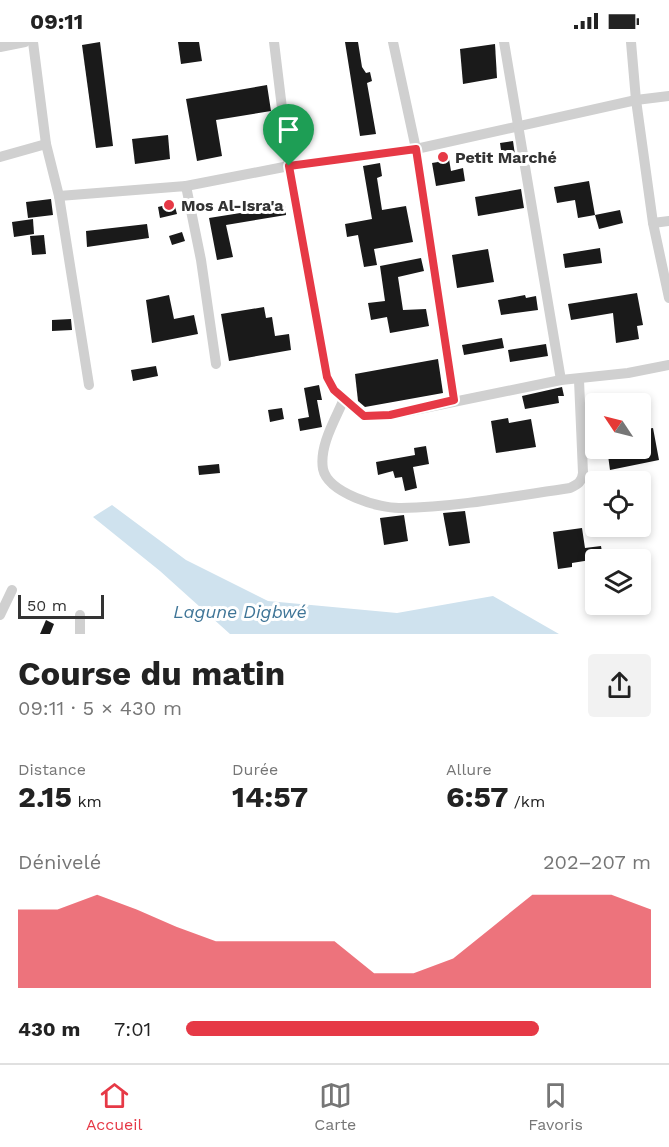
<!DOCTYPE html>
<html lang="fr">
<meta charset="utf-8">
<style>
:root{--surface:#fff;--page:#f2f2f2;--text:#222;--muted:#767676;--line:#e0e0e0;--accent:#e63946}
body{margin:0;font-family:"Work Sans",sans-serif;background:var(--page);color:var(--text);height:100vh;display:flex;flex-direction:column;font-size:22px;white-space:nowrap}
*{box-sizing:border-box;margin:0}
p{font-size:20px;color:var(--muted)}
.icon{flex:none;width:33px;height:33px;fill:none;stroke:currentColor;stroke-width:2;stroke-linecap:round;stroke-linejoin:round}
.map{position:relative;height:592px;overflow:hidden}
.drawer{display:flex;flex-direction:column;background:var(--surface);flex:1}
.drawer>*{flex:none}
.needle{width:39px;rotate:305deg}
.buttons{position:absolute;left:585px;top:351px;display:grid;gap:12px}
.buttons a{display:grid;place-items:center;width:66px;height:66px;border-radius:6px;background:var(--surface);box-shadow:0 3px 9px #0003;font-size:30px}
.scale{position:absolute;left:18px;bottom:15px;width:86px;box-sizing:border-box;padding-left:6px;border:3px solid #333;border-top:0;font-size:16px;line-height:21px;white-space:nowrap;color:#333;-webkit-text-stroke:4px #fff;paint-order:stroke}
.pin{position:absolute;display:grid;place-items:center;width:51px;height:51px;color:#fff;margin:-62px -26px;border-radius:50% 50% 50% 0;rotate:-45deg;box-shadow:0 0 6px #0007}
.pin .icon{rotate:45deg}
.round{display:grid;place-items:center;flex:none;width:63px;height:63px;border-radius:6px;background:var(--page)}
.summary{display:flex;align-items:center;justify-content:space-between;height:102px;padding:0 18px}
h1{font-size:33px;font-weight:700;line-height:45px}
.stats{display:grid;grid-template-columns:repeat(3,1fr);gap:9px;height:102px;padding:6px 18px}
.stats div{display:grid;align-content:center}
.stats b{font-size:30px;font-weight:700}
.stats small{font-size:16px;font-weight:400}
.stats p{font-size:16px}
.chart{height:168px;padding:12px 18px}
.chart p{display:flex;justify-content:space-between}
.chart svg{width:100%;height:108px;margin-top:6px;fill:var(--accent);opacity:.7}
ul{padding:0 18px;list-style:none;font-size:20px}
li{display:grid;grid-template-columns:96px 72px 1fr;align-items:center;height:45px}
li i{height:15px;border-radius:8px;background:var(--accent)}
.status{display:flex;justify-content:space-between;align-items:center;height:42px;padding:0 30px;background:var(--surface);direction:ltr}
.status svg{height:16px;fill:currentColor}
.tab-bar{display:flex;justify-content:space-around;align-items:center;height:84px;border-top:2px solid var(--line);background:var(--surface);font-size:16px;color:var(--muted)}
.tab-bar a{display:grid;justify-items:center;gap:3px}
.tab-bar .on{color:var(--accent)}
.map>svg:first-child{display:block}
.water{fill:#cfe2ee}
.building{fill:#1a1a1a}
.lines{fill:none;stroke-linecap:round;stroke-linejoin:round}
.street{stroke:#d0d0d0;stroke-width:10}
.route-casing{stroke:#fff;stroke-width:12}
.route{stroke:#e63946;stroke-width:8}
.poi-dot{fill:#e63946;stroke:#fff;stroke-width:2}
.labels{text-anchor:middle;stroke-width:6;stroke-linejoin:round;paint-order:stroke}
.poi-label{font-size:16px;font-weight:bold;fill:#333;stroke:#fff;text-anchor:start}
.water-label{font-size:18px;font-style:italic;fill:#3f7597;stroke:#fff}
</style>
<div class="status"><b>09:11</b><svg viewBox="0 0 49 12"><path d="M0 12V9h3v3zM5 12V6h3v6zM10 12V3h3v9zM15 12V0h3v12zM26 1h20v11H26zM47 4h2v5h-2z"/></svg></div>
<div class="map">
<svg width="669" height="592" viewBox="0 0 669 592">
<rect width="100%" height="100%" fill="#fff"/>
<polygon class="water" points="112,463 186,518 268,559 397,571 493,554 559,592 230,592 160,529 93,475"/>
<g class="building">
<polygon points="100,0 113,104 96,106 82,3"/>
<polygon points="178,0 199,0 202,19 181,22"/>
<polygon points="345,0 358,0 362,25 366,31 370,30 372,39 367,41 376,92 360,94"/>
<polygon points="495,2 497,36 463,42 460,7"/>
<polygon points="267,43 271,69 216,78 222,114 197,119 186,57"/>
<polygon points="168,93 170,117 135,122 132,97"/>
<polygon points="513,99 515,113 502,115 500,101"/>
<polygon points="448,111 451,129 463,126 465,139 436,144 432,121 438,120 437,113"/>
<polygon points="380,121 382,134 377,136 382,168 406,164 413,200 374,207 377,223 364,225 358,193 347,195 345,182 372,177 363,124"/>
<polygon points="589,139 595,173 578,176 575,158 557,161 554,145"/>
<polygon points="521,147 524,166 478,174 475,155"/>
<polygon points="51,157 53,173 28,176 26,160"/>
<polygon points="174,161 177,172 160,176 158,165"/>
<polygon points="285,164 286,173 226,183 233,215 217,218 209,176"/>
<polygon points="620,168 623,181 599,187 595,173"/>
<polygon points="33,177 34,192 14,195 12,180"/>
<polygon points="147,182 149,196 87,205 86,189"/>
<polygon points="182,190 185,199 172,203 169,194"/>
<polygon points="44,193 46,212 32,213 30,194"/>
<polygon points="600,206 602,221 565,226 563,212"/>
<polygon points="488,207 494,240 457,246 452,213"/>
<polygon points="421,216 424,229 398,235 403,268 426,267 429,284 390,291 387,275 371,278 368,261 385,259 380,224"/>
<polygon points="637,251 643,283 637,284 639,297 616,301 613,271 571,278 568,262"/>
<polygon points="169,253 174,277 194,273 198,292 152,301 146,258"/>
<polygon points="525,253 526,256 536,254 538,268 501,273 498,258"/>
<polygon points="264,265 266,276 272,275 275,294 289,292 291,308 229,319 221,272"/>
<polygon points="71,277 72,288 52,289 52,278"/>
<polygon points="502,296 504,306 464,313 462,303"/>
<polygon points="546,302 548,314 510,320 508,308"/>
<polygon points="438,317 443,351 365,365 358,359 355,332"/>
<polygon points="156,324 158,334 133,339 131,328"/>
<polygon points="319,343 322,358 317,358 322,385 300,389 298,377 309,375 304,346"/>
<polygon points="562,345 564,354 558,354 559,361 525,367 522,354"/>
<polygon points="596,359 596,390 591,390 587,361"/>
<polygon points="282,366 284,377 270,380 268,368"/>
<polygon points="508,376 509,381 531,377 536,405 496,411 491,379"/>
<polygon points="653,386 659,418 610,428 607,406 640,406 643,404 640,388"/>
<polygon points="426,404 429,422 413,425 417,446 405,449 402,435 395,436 393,429 378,433 376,420 415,413 414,406"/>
<polygon points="219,422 220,431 199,433 198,424"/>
<polygon points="465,469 470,501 449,504 443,471"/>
<polygon points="404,473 408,499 384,503 380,476"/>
<polygon points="582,486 585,506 601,504 603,516 572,521 572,525 558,527 553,490"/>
<polygon points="46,578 54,582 50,592 40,592"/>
</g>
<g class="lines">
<g class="street">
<polyline points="33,0 46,102"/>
<polyline points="274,0 289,124 416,107 636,58 669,54"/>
<polyline points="393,0 416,107 454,358"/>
<polyline points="504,0 561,338"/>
<polyline points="631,0 636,58 653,181 669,256"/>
<polyline points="0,5 25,0"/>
<polyline points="0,115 46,102 59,154 89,343"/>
<polyline points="186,144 289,124 327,335 334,348 364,374 390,373 561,338 628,331 669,323"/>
<polyline points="59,154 186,144 201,218 216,322"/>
<polyline points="653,181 669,179"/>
<path d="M344,357C335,378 319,404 323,427C328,451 380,467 401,466C457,465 515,454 570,446C578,442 582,440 583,431L579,338"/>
<polyline points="0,573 12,548"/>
<polyline points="80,592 80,573"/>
</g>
</g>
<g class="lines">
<defs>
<polygon id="route" points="416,107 454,358 390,373 364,374 334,348 327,335 289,124"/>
</defs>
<use href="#route" class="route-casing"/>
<use href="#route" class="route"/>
</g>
<g class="poi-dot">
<circle cx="443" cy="115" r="6"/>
<circle cx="169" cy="163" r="6"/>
</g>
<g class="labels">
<g class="poi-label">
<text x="455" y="121">Petit Marché</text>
<text x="181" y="169">Mos Al-Isra'a</text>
</g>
<g class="water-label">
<text x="240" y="576">Lagune Digbwé</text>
</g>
</g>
</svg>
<div class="buttons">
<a><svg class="needle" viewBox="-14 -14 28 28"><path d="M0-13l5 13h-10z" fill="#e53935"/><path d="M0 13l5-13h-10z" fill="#767676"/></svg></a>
<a><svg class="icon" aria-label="locate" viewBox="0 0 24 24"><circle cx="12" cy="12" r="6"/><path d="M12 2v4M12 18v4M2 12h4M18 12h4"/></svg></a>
<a><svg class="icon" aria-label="layers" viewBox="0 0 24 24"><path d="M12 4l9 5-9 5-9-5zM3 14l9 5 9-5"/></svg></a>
</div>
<div class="scale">50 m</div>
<div class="pin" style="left:289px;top:124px;background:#1e9e55"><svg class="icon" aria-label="arrive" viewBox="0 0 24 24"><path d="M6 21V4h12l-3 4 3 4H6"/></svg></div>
</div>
<section class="drawer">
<div class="summary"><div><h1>Course du matin</h1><p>09:11 · 5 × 430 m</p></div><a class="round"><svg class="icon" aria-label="share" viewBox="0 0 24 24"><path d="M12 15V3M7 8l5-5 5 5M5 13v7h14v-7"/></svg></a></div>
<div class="stats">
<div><p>Distance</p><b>2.15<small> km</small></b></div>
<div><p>Durée</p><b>14:57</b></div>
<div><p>Allure</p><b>6:57<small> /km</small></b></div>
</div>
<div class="chart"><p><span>Dénivelé</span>202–207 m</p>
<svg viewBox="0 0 160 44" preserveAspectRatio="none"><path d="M0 44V12L10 12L20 6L30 12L40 19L50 25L60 25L70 25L80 25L90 38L100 38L110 32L120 19L130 6L140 6L150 6L160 12V44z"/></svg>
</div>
<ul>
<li><b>430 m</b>7:01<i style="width:76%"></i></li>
</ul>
</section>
<nav class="tab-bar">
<a class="on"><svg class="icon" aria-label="home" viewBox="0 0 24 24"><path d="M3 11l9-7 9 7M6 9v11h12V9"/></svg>Accueil</a>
<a><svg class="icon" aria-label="map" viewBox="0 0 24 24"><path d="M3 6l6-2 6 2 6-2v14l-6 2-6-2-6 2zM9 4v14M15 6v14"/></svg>Carte</a>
<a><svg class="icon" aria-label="saved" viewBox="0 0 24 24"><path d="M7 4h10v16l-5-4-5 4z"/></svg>Favoris</a>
</nav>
